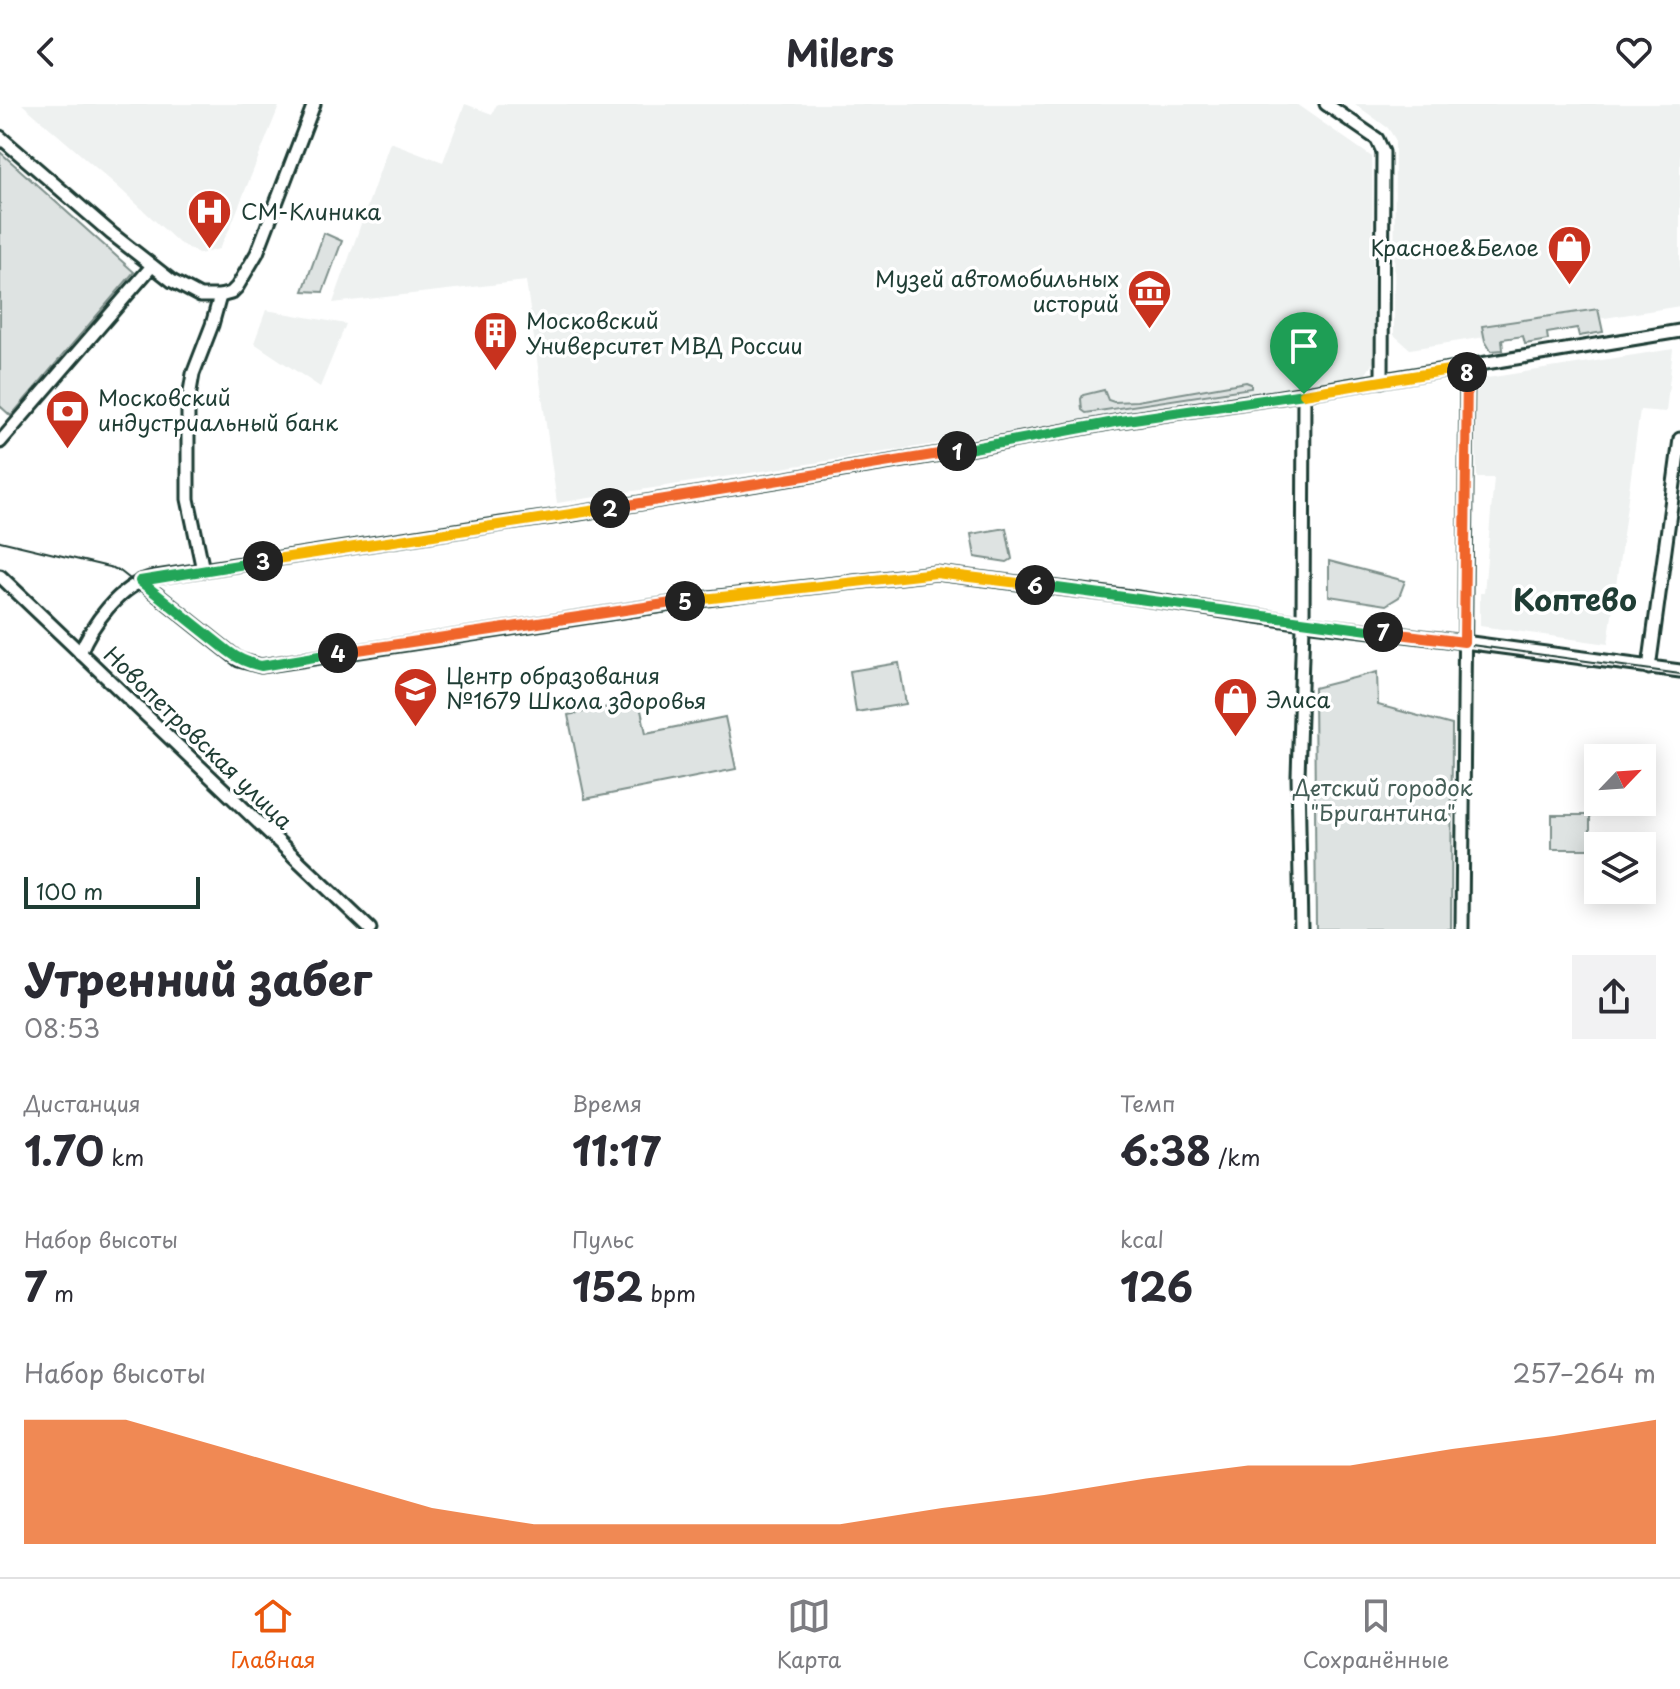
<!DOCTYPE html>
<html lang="ru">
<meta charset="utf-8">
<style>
:root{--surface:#fff;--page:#f2f2f3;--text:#2b2b33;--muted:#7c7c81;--line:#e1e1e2;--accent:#ea580c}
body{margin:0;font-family:"Playpen Sans",sans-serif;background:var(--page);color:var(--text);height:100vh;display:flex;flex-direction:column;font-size:30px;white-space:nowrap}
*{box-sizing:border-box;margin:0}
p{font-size:26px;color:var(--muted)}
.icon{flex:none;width:44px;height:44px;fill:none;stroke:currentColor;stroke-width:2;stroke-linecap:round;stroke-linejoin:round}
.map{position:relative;height:825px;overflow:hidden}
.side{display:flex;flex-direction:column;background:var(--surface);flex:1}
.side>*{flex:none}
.needle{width:52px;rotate:65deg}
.fabs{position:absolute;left:1584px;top:640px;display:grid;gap:16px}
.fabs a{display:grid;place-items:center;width:72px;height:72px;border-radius:0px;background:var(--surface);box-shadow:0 4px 20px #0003;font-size:40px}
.scale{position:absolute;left:24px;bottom:20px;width:176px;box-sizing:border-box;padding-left:8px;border:4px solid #1f3d34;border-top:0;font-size:22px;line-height:28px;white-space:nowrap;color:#1f3d34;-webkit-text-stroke:6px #fff;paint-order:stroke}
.pin{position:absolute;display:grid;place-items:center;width:68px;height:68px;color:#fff;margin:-82px -34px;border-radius:50% 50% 50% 0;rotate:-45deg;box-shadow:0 0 8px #0007}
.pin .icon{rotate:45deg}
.km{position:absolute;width:40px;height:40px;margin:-20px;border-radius:50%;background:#222;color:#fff;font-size:22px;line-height:40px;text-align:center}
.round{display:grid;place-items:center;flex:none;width:84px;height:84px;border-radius:0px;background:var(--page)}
.summary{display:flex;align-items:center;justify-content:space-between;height:136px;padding:0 24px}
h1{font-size:44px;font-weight:700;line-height:60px}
.stats{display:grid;grid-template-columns:repeat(3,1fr);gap:12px;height:136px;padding:8px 24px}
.stats div{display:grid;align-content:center}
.stats b{font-size:40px;font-weight:700}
.stats small{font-size:22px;font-weight:400}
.stats p{font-size:22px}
.chart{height:224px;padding:16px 24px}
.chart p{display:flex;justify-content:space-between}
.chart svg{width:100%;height:144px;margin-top:8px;fill:var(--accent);opacity:.7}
header{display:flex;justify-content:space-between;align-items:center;height:104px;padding:0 24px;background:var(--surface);font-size:36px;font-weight:700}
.dock{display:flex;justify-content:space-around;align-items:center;height:112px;border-top:2px solid var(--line);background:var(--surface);font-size:22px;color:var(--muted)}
.dock a{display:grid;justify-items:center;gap:4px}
.dock .current{color:var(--accent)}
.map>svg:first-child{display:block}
.built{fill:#eef1f0}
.green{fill:#dee3e2;stroke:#7e908b;stroke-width:2}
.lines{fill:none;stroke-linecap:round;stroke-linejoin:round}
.minor-casing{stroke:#1f3d34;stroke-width:17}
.minor{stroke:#fff;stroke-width:11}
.tram{stroke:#1f3d34;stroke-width:2}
.split-1-casing{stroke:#fff;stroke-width:16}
.split-2-casing{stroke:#fff;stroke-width:16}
.split-3-casing{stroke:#fff;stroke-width:16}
.split-4-casing{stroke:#fff;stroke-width:16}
.split-5-casing{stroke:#fff;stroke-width:16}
.split-6-casing{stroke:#fff;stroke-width:16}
.split-7-casing{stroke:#fff;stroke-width:16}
.split-8-casing{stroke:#fff;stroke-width:16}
.split-9-casing{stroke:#fff;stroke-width:16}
.split-1{stroke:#22a559;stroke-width:10}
.split-2{stroke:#f0652b;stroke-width:10}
.split-3{stroke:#f5b400;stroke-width:10}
.split-4{stroke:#22a559;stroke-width:10}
.split-5{stroke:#f0652b;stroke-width:10}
.split-6{stroke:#f5b400;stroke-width:10}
.split-7{stroke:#22a559;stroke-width:10}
.split-8{stroke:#f0652b;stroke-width:10}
.split-9{stroke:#f5b400;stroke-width:10}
.labels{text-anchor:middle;stroke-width:7;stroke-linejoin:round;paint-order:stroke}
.poi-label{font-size:22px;fill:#1f3d34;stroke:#fff;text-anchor:start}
.street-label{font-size:22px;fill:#1f3d34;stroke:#fff}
.park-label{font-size:22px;fill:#455e57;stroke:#fff}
.district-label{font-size:30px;font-weight:bold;fill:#1f3d34;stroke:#fff}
</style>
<header><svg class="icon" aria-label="back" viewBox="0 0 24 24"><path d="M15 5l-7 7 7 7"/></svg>Milers<svg class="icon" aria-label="heart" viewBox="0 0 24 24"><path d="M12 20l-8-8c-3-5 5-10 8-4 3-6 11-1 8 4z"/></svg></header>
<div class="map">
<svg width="1680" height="825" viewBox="0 0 1680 825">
<rect width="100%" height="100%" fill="#fff"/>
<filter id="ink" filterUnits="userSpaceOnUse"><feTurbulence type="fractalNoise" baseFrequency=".0125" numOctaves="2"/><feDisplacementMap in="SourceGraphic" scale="16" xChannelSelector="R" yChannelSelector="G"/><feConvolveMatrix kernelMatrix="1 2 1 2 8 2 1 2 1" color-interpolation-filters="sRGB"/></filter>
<g filter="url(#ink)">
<g class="built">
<polygon points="22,0 280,0 230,124 219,145 200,150 179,139 116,81"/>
<polygon points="465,0 492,10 497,0 1296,0 1372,53 1374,257 1364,273 557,399 526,177 333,199 390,38 443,58"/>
<polygon points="1355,0 1680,0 1680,202 1410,245 1394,231 1395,35 1388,24"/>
<polygon points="266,206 346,220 320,283 254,239"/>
<polygon points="1673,245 1666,308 1640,306 1608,540 1480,522 1480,489 1484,489 1494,374 1477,374 1474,276"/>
</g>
<g class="green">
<polygon points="0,48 134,168 11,312 0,302"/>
<polygon points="324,129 342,137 323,188 303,187"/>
<polygon points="1598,205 1603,228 1579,232 1577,224 1547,229 1548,236 1525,240 1523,232 1502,235 1503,246 1491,247 1485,237 1482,222"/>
<polygon points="1246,278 1251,280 1251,284 1086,309 1082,306 1081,295 1083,291 1104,286 1108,296 1114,298 1137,297"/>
<polygon points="1006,424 1012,455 1007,458 975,453 971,430"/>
<polygon points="1329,457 1405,477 1399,493 1386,501 1329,492"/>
<polygon points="899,559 906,600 856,608 850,567"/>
<polygon points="1377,568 1378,601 1452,621 1451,825 1316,825 1314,584"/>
<polygon points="639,597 646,629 725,613 736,665 585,695 568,611"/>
<rect x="1552" y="711" width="38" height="34"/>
</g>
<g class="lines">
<defs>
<g id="minor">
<polyline points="1326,0 1377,35 1383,48 1382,277"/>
<polyline points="0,33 112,130 172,177 200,192 220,192 231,189 237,183 257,149 314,0"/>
<polyline points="0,338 152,162"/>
<polyline points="203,466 188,395 188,299 193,270 212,221 220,192"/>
<polyline points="0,472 370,825"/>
<polyline points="140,477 239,556 261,562 709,494 936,469 1124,492 1303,519 1464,538 1680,567"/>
<path d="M80,549C92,520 119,483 150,474L501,420L573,410L940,350L1120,317L1281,293L1680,227"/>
<polyline points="1649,564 1680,335"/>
<polyline points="1301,825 1298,672 1303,522 1304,290"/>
<polyline points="1462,825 1467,263"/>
</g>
</defs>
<use href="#minor" class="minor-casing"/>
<use href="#minor" class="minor"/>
<polyline class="tram" points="0,437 113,464 120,467 238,560 261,565 906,475 952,474 1117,493 1303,522 1457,539 1680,570"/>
</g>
</g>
<g class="lines" filter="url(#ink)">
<defs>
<polyline id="split-1" points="957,347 1120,317 1304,290"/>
<polyline id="split-2" points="610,404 957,347"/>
<polyline id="split-3" points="263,457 610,404"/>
<path id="split-4" d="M263,457L140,477L228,547C238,555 248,559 261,562L338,549"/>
<polyline id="split-5" points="338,549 685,497"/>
<polyline id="split-6" points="685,497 936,469 1035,481"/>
<polyline id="split-7" points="1035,481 1383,528"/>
<polyline id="split-8" points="1383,528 1464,538 1467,268"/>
<polyline id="split-9" points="1304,290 1467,263 1467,268"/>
</defs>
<use href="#split-1" class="split-1-casing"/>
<use href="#split-2" class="split-2-casing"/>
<use href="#split-3" class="split-3-casing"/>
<use href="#split-4" class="split-4-casing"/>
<use href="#split-5" class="split-5-casing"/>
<use href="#split-6" class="split-6-casing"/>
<use href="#split-7" class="split-7-casing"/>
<use href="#split-8" class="split-8-casing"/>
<use href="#split-9" class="split-9-casing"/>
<use href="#split-1" class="split-1"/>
<use href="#split-2" class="split-2"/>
<use href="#split-3" class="split-3"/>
<use href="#split-4" class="split-4"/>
<use href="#split-5" class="split-5"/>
<use href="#split-6" class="split-6"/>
<use href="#split-7" class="split-7"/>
<use href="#split-8" class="split-8"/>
<use href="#split-9" class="split-9"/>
</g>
<defs>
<symbol id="hospital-pin" viewBox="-11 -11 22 30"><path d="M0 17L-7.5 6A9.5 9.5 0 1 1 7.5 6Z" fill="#c8321e" stroke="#fff"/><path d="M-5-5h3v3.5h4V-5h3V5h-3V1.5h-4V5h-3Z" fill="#fff"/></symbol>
<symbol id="shop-pin" viewBox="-11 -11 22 30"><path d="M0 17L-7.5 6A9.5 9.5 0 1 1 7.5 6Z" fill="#c8321e" stroke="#fff"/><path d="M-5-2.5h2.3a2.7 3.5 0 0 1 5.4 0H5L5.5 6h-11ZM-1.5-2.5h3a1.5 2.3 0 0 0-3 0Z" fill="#fff"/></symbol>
<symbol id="museum-pin" viewBox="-11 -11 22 30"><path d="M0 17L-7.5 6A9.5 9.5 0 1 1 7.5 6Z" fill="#c8321e" stroke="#fff"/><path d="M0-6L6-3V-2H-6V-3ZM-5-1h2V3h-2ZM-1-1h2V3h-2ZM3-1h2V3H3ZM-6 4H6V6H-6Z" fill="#fff"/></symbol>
<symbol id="building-pin" viewBox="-11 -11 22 30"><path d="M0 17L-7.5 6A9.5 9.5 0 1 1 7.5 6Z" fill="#c8321e" stroke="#fff"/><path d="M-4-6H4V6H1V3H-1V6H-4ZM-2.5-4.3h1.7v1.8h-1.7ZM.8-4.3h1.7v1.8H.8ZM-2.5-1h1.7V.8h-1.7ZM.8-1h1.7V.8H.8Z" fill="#fff"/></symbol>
<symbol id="bank-pin" viewBox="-11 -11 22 30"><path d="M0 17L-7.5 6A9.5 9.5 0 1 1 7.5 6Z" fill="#c8321e" stroke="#fff"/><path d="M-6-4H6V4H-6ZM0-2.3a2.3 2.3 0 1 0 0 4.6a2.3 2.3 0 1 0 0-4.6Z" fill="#fff"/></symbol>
<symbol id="school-pin" viewBox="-11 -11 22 30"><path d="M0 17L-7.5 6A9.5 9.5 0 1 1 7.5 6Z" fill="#c8321e" stroke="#fff"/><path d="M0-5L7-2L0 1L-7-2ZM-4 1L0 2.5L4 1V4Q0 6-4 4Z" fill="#fff"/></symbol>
</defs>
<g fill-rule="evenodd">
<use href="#hospital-pin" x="184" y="82" width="51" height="69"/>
<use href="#shop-pin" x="1544" y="118" width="51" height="69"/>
<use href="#museum-pin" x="1124" y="162" width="51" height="69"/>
<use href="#building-pin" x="470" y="204" width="51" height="69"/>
<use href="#bank-pin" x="42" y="282" width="51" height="69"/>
<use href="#school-pin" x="390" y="560" width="51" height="69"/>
<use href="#shop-pin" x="1210" y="570" width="51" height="69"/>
</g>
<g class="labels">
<g class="poi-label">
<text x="241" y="116">СМ-Клиника</text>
<text x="1539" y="152" text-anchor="end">Красное&amp;Белое</text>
<text x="1119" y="183" text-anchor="end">Музей автомобильных<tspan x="1119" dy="25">историй</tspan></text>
<text x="526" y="225">Московский<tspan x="526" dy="25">Университет МВД России</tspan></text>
<text x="98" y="302">Московский<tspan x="98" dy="25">индустриальный банк</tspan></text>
<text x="446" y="580">Центр образования<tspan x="446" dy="25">№1679 Школа здоровья</tspan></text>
<text x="1266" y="604">Элиса</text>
</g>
<g class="street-label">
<text transform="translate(198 634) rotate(44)" y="8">Новопетровская улица</text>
</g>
<g class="park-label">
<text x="1383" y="692">Детский городок<tspan x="1383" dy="25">"Бригантина"</tspan></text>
</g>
<g class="district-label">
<text x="1575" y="507">Коптево</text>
</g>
</g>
</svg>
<div class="fabs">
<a><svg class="needle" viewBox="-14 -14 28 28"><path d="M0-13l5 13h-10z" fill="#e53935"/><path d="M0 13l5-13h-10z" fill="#7c7c81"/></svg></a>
<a><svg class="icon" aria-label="layers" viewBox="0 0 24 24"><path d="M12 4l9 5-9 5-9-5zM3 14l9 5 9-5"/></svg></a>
</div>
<div class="scale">100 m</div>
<div class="pin" style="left:1304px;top:290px;background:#1e9e55"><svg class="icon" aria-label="arrive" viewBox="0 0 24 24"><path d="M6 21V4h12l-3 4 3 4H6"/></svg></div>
<b class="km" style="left:957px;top:347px">1</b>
<b class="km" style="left:610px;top:404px">2</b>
<b class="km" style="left:263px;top:457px">3</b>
<b class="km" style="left:338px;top:549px">4</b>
<b class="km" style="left:685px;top:497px">5</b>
<b class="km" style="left:1035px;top:481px">6</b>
<b class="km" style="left:1383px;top:528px">7</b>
<b class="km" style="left:1467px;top:268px">8</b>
</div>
<section class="side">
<div class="summary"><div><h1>Утренний забег</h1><p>08:53</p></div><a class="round"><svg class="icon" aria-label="share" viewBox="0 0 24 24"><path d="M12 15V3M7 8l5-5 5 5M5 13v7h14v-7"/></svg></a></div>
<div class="stats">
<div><p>Дистанция</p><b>1.70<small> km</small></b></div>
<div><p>Время</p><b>11:17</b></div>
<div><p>Темп</p><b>6:38<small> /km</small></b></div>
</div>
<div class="stats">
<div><p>Набор высоты</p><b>7<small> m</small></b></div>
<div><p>Пульс</p><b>152<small> bpm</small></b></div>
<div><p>kcal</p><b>126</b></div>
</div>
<div class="chart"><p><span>Набор высоты</span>257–264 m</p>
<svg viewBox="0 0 160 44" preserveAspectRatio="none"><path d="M0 44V6L10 6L20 15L30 24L40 33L50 38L60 38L70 38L80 38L90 33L100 29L110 24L120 20L130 20L140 15L150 11L160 6V44z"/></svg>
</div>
</section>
<nav class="dock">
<a class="current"><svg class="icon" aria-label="home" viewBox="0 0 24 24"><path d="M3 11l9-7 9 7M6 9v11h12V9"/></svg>Главная</a>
<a><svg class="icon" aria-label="map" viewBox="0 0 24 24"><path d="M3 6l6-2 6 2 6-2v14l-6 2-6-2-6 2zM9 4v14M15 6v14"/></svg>Карта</a>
<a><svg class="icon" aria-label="saved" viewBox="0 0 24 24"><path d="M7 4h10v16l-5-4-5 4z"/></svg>Сохранённые</a>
</nav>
